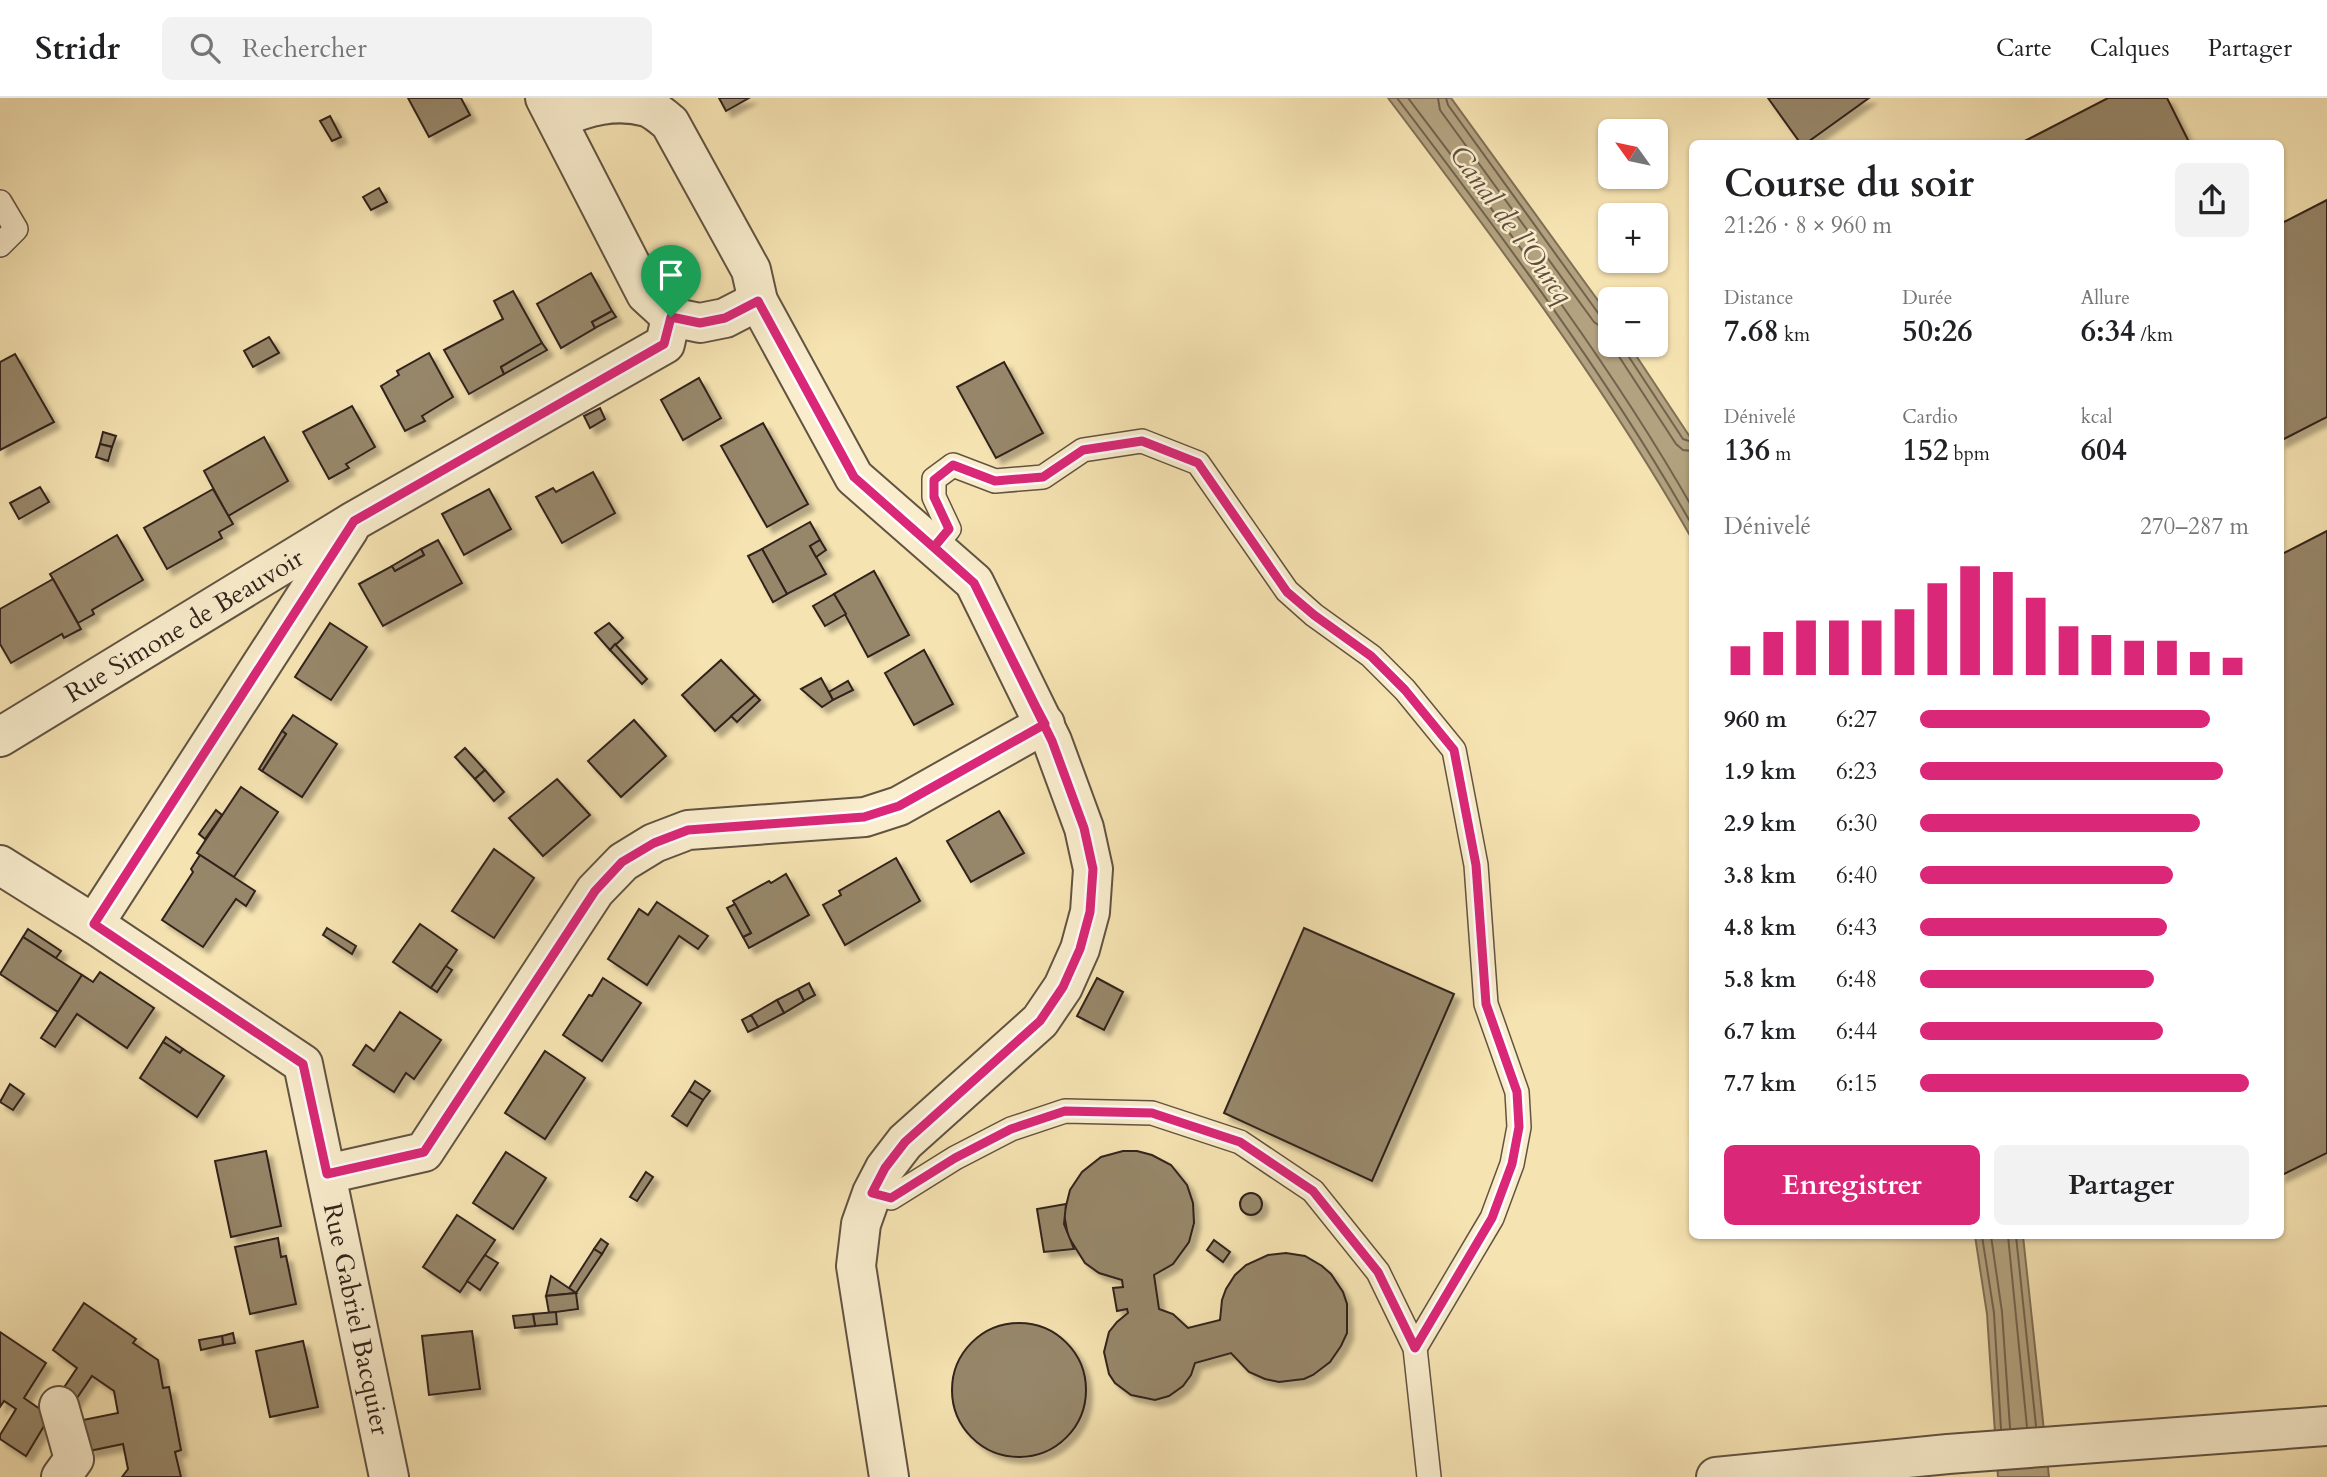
<!DOCTYPE html>
<html lang="fr">
<meta charset="utf-8">
<style>
:root{--surface:#fff;--page:#f2f2f2;--text:#202124;--muted:#757577;--line:#e0e0e0;--accent:#db2777}
body{margin:0;font-family:Cardo,serif;background:var(--page);color:var(--text);height:100vh;display:flex;flex-direction:column;font-size:26px;white-space:nowrap}
*{box-sizing:border-box;margin:0}
p{font-size:23px;color:var(--muted)}
.icon{flex:none;width:38px;height:38px;fill:none;stroke:currentColor;stroke-width:2;stroke-linecap:round;stroke-linejoin:round}
.map{position:relative;flex:1;overflow:hidden}
.drawer{position:absolute;left:1689px;top:42px;width:595px;height:1099px;display:flex;flex-direction:column;background:var(--surface);border-radius:10px;box-shadow:0 2px 5px #0004}
.drawer>*{flex:none}
.needle{width:46px;rotate:303deg}
.fabs{position:absolute;left:1598px;top:21px;display:grid;gap:14px}
.fabs a{display:grid;place-items:center;width:70px;height:70px;border-radius:10px;background:var(--surface);box-shadow:0 2px 5px #0004;font-size:35px}
.pin{position:absolute;display:grid;place-items:center;width:60px;height:60px;color:#fff;margin:-72px -30px;border-radius:50% 50% 50% 0;rotate:-45deg;box-shadow:0 0 7px #0007}
.pin .icon{rotate:45deg}
.round{display:grid;place-items:center;flex:none;width:74px;height:74px;border-radius:10px;background:var(--page)}
.headline{display:flex;align-items:center;justify-content:space-between;height:119px;padding:0 35px}
h1{font-size:38px;font-weight:800;line-height:52px}
.stats{display:grid;grid-template-columns:repeat(3,1fr);gap:10px;height:119px;padding:7px 35px}
.stats div{display:grid;align-content:center}
.stats b{font-size:30px;font-weight:800}
.stats small{font-size:19px;font-weight:400}
.stats p{font-size:19px}
.chart{height:196px;padding:14px 35px}
.chart p{display:flex;justify-content:space-between}
.chart svg{width:100%;height:126px;margin-top:7px;stroke:var(--accent);stroke-width:6}
.cta{display:flex;gap:14px;margin-top:auto;padding:14px 35px}
.cta a{flex:1;height:80px;border-radius:10px;background:var(--accent);color:#fff;font-size:28px;font-weight:800;line-height:80px;text-align:center}
.cta a+a{background:var(--page);color:var(--text)}
ul{padding:0 35px;list-style:none;font-size:23px}
li{display:grid;grid-template-columns:112px 84px 1fr;align-items:center;height:52px}
li i{height:18px;border-radius:9px;background:var(--accent)}
header{display:flex;align-items:center;gap:42px;box-sizing:border-box;height:98px;padding:0 35px;background:var(--surface);border-bottom:2px solid var(--line)}
header strong{font-size:33px}
nav{display:flex;gap:38px;margin-inline-start:auto;font-size:24px}
.search{width:490px;height:63px;background:var(--page);display:flex;align-items:center;gap:18px;box-sizing:border-box;padding:0 24px;border-radius:10px;color:var(--muted);font-size:26px}
.map>svg:first-child{display:block}
.water{fill:#b3a27f;stroke:#7f6f57;stroke-width:2}
.lines{fill:none;stroke-linecap:round;stroke-linejoin:round}
.shore{stroke:#72624e;stroke-width:2}
.building{fill:#97876a;stroke:#31231c;stroke-width:2;filter:url(#shadow)}
.lane-casing{stroke:#625342;stroke-width:26}
.street-casing{stroke:#625342;stroke-width:42}
.lane{stroke:#f9edcd;stroke-width:23}
.street{stroke:#f9edcd;stroke-width:38}
.route-casing{stroke:#fff;stroke-width:14}
.route{stroke:#db2777;stroke-width:9}
.labels{text-anchor:middle;stroke-width:5;stroke-linejoin:round;paint-order:stroke}
.street-label{font-size:26px;fill:#31231c;stroke:#f9edcd}
.water-label{font-size:28px;font-style:italic;fill:#5e4f3f;stroke:#f9edcd}
</style>
<header>
<strong>Stridr</strong>
<div class="search"><svg class="icon" aria-label="search" viewBox="0 0 24 24"><circle cx="10" cy="10" r="6"/><path d="M15 15l6 6"/></svg>Rechercher</div>
<nav><a>Carte</a><a>Calques</a><a>Partager</a></nav>
</header>
<div class="map">
<svg width="2327" height="1379" viewBox="0 0 2327 1379">
<defs>
<filter id="shadow"><feDropShadow dx="6" dy="6" stdDeviation="2" flood-color="#0004"/></filter>
</defs>
<rect width="100%" height="100%" fill="#f6e3b2"/>
<filter id="stains"><feTurbulence type="fractalNoise" baseFrequency=".00286" numOctaves="4"/><feColorMatrix values="0 0 0 0 .2 0 0 0 0 .09 0 0 0 0 .02 0 0 0 .5 -.17"/></filter>
<radialGradient id="worn" r=".72"><stop offset=".6" stop-color="#630" stop-opacity="0"/><stop offset="1" stop-color="#630" stop-opacity=".3"/></radialGradient>
<g class="water">
<path d="M1388,0H1451L1610,219V247H1629L1692,342V441C1603,285 1496,143 1388,0Z"/>
<polygon points="1975,1138 2023,1138 2049,1379 1998,1379 1987,1216"/>
</g>
<g class="lines">
<g class="shore">
<path d="M1397,0C1502,138 1606,276 1692,427"/>
<path d="M1408,0C1508,132 1610,265 1692,409"/>
<polyline points="1438,0 1440,12 1594,224 1601,229 1610,231"/>
<polyline points="1446,0 1448,7 1601,219 1610,222"/>
<polyline points="1615,247 1618,257 1676,346 1683,352 1692,353"/>
<polyline points="1624,247 1625,253 1683,341 1692,344"/>
<polyline points="1982,1138 1994,1215 2001,1331"/>
<polyline points="1991,1138 2002,1214 2010,1330"/>
<polyline points="2008,1138 2027,1329"/>
<polyline points="2016,1138 2036,1328"/>
</g>
</g>
<g class="building">
<polygon points="408,0 461,0 470,17 429,39"/>
<polygon points="719,0 749,0 726,13"/>
<polygon points="1768,0 1869,0 1805,46 1801,46"/>
<polygon points="2108,0 2167,0 2190,46 2019,46"/>
<polygon points="330,18 341,39 332,43 320,23"/>
<polygon points="379,90 387,104 371,112 363,99"/>
<polygon points="2327,102 2327,319 2280,343 2280,126"/>
<polygon points="591,175 612,213 592,224 595,230 561,250 537,206"/>
<polygon points="513,193 542,245 501,269 504,276 469,296 444,252 503,221 494,203"/>
<polygon points="612,213 616,219 595,230 592,224"/>
<polygon points="269,239 279,255 253,269 244,253"/>
<polygon points="542,245 547,252 504,276 501,269"/>
<polygon points="429,255 453,299 422,318 425,323 405,333 381,288 399,277 397,273"/>
<polygon points="15,256 54,324 0,352 0,264"/>
<polygon points="1004,264 1043,335 996,360 957,289"/>
<polygon points="699,280 721,320 683,342 661,302"/>
<polygon points="352,308 375,349 346,366 349,370 329,381 303,334"/>
<polygon points="600,310 605,321 590,330 584,318"/>
<polygon points="763,325 808,406 767,429 721,348"/>
<polygon points="103,334 116,338 112,349 100,346"/>
<polygon points="264,339 288,383 228,418 204,373"/>
<polygon points="100,346 112,349 108,363 96,359"/>
<polygon points="593,374 615,415 562,445 536,399 553,390 556,394"/>
<polygon points="40,389 49,404 19,421 10,405"/>
<polygon points="213,391 233,426 219,434 222,440 167,471 144,430"/>
<polygon points="489,391 511,431 464,457 442,416"/>
<polygon points="810,424 820,442 810,448 826,476 787,496 762,451"/>
<polygon points="2327,433 2327,1055 2280,1078 2280,457"/>
<polygon points="117,437 143,482 92,512 94,516 78,525 50,476"/>
<polygon points="438,442 462,485 383,528 359,486 392,468 395,473 424,457 421,451"/>
<polygon points="820,442 826,452 816,459 810,448"/>
<polygon points="421,451 424,457 395,473 392,468"/>
<polygon points="762,451 787,496 773,504 748,458"/>
<polygon points="874,473 909,537 868,559 834,496"/>
<polygon points="53,481 81,531 64,540 62,536 11,565 0,546 0,511"/>
<polygon points="834,496 846,516 825,528 813,508"/>
<polygon points="330,525 367,549 331,602 295,579"/>
<polygon points="609,525 623,540 610,552 595,535"/>
<polygon points="615,546 647,581 642,586 610,552"/>
<polygon points="924,552 953,606 914,627 885,575"/>
<polygon points="721,562 755,597 715,633 682,597"/>
<polygon points="821,580 833,602 822,609 801,591"/>
<polygon points="848,583 853,592 833,602 829,594"/>
<polygon points="755,597 760,602 737,624 731,618"/>
<polygon points="293,617 337,646 302,699 262,673 286,636 282,633"/>
<polygon points="634,622 666,658 621,699 588,663"/>
<polygon points="282,633 286,636 262,673 259,671"/>
<polygon points="465,650 485,672 475,681 455,659"/>
<polygon points="485,672 504,694 494,703 475,681"/>
<polygon points="557,681 590,717 543,758 509,720"/>
<polygon points="241,689 278,714 234,779 197,755"/>
<polygon points="216,712 222,717 205,741 199,736"/>
<polygon points="999,713 1024,755 971,784 947,743"/>
<polygon points="494,751 534,780 494,840 452,813"/>
<polygon points="200,757 255,793 246,808 236,801 203,849 162,822 193,774 191,771"/>
<polygon points="896,760 920,803 845,847 823,807 841,797 839,793"/>
<polygon points="786,776 809,817 749,850 743,839 751,835 733,803 769,783 771,785"/>
<polygon points="657,804 708,838 698,851 679,838 647,887 608,861 639,811 648,817"/>
<polygon points="735,806 751,835 743,839 727,810"/>
<polygon points="420,826 457,852 431,890 393,864"/>
<polygon points="327,830 356,848 352,856 323,837"/>
<polygon points="1304,830 1454,896 1372,1083 1224,1015"/>
<polygon points="28,831 61,853 56,860 23,839"/>
<polygon points="23,839 82,877 58,914 0,876"/>
<polygon points="446,868 452,872 437,894 431,890"/>
<polygon points="100,874 154,910 127,950 77,916 55,949 41,940 82,877 93,884"/>
<polygon points="603,880 641,905 602,963 563,937 589,897 592,898"/>
<polygon points="1097,880 1123,894 1104,932 1077,918"/>
<polygon points="809,885 815,897 804,903 798,891"/>
<polygon points="798,891 804,903 784,915 777,902"/>
<polygon points="777,902 784,915 758,929 751,917"/>
<polygon points="400,914 441,942 414,981 406,975 394,994 353,967 366,947 374,953"/>
<polygon points="751,917 758,929 748,934 742,922"/>
<polygon points="166,939 183,951 180,955 163,944"/>
<polygon points="163,944 180,955 183,951 224,978 197,1019 140,980"/>
<polygon points="545,953 585,980 545,1041 505,1015"/>
<polygon points="695,983 710,993 703,1002 689,993"/>
<polygon points="10,986 24,996 13,1012 0,1004"/>
<polygon points="689,993 703,1002 687,1028 672,1018"/>
<polygon points="266,1053 281,1128 231,1139 215,1063"/>
<polygon points="1123,1053 1137,1053 1152,1057 1171,1067 1187,1087 1193,1105 1194,1125 1189,1144 1173,1166 1154,1177 1159,1211 1173,1216 1188,1230 1220,1222 1222,1202 1226,1191 1235,1177 1246,1167 1268,1157 1286,1155 1305,1158 1322,1168 1331,1176 1343,1194 1347,1206 1347,1235 1341,1248 1330,1264 1313,1277 1304,1281 1279,1284 1265,1281 1249,1274 1231,1255 1195,1265 1191,1277 1183,1288 1169,1298 1155,1302 1131,1297 1115,1285 1109,1276 1104,1254 1109,1234 1117,1224 1128,1215 1127,1211 1117,1213 1113,1190 1123,1189 1122,1182 1099,1175 1085,1165 1068,1138 1064,1116 1070,1092 1082,1074 1101,1059"/>
<polygon points="506,1054 546,1080 513,1131 473,1105"/>
<polygon points="646,1074 653,1079 637,1103 630,1099"/>
<circle cx="1251" cy="1106" r="11"/>
<polygon points="1066,1106 1064,1126 1074,1151 1044,1154 1037,1111"/>
<polygon points="457,1117 495,1142 460,1194 423,1169"/>
<polygon points="278,1140 281,1159 286,1158 296,1206 250,1216 235,1149"/>
<polygon points="601,1141 608,1146 602,1156 594,1151"/>
<polygon points="1214,1142 1230,1154 1223,1164 1207,1152"/>
<polygon points="594,1151 602,1156 576,1195 569,1190"/>
<polygon points="485,1157 498,1165 480,1192 467,1183"/>
<polygon points="551,1178 576,1195 546,1198"/>
<polygon points="576,1195 578,1211 549,1215 546,1198"/>
<polygon points="84,1205 136,1241 133,1245 158,1262 163,1290 169,1289 181,1352 175,1354 181,1379 122,1379 128,1371 123,1346 89,1353 83,1322 118,1315 114,1293 92,1278 73,1306 59,1297 77,1270 53,1252"/>
<polygon points="556,1214 557,1226 535,1228 533,1216"/>
<polygon points="533,1216 535,1228 515,1230 513,1218"/>
<circle cx="1019" cy="1292" r="67"/>
<polygon points="472,1233 480,1291 429,1297 422,1238"/>
<polygon points="0,1234 46,1265 24,1300 50,1318 26,1358 0,1341 0,1337 16,1311 4,1303 0,1309"/>
<polygon points="233,1235 235,1245 223,1247 222,1238"/>
<polygon points="222,1238 223,1247 201,1252 199,1242"/>
<polygon points="303,1243 318,1309 270,1319 256,1253"/>
</g>
<g class="lines">
<defs>
<g id="lane">
<polyline points="0,104 16,131 0,147"/>
<polyline points="934,449 949,431 934,399 934,381 953,367 995,383 1043,379 1083,352 1142,343 1198,365 1287,493 1314,517 1371,558 1405,592 1454,652 1476,767 1486,906 1517,994 1519,1029 1512,1066 1492,1120 1415,1250"/>
<polyline points="872,1095 891,1100 955,1060 1011,1031 1065,1013 1152,1015 1240,1044 1313,1093 1378,1174 1415,1250 1429,1379"/>
</g>
<g id="street">
<polyline points="545,0 646,196 671,219"/>
<path d="M557,21C586,9 615,0 647,9C655,12 663,19 670,25L751,172L758,203L854,379L974,484L1052,643L1084,730L1093,771L1090,814L1080,851L1063,889L1040,923L905,1044L885,1070L872,1095L861,1126L856,1168L889,1379"/>
<polyline points="0,639 354,423 665,246 671,219 700,225 725,220 758,203"/>
<polyline points="0,767 94,826 303,966 389,1379"/>
<polyline points="94,826 349,431"/>
<polyline points="327,1076 424,1054 595,793 623,764 654,745 688,732 865,719 899,708 1045,626"/>
<polyline points="59,1308 74,1361 61,1379"/>
<polyline points="1716,1379 1948,1356 2327,1328"/>
</g>
</defs>
<use href="#lane" class="lane-casing"/>
<use href="#street" class="street-casing"/>
<use href="#lane" class="lane"/>
<use href="#street" class="street"/>
</g>
<g class="lines">
<defs>
<polyline id="route" points="671,219 664,246 354,423 94,826 303,966 327,1076 424,1054 595,793 622,764 654,745 688,732 864,719 899,708 1045,626 1036,609 974,485 934,449 949,431 934,399 934,382 953,367 995,383 1043,379 1083,352 1142,343 1198,365 1287,494 1314,517 1371,558 1405,592 1454,652 1476,767 1486,906 1517,994 1519,1029 1512,1066 1492,1120 1415,1250 1378,1174 1313,1093 1240,1044 1152,1015 1065,1013 1011,1031 955,1060 891,1100 872,1095 885,1070 905,1044 1040,923 1063,889 1080,851 1090,814 1093,771 1084,730 1052,643 974,485 854,379 758,203 725,220 700,225 671,219"/>
</defs>
<use href="#route" class="route-casing"/>
<use href="#route" class="route"/>
</g>
<g class="labels">
<g class="street-label">
<text transform="translate(184 527) rotate(-31)" y="9">Rue Simone de Beauvoir</text>
<text transform="translate(357 1221) rotate(78)" y="9">Rue Gabriel Bacquier</text>
</g>
<g class="water-label">
<text transform="translate(1512 126) rotate(54)" y="10">Canal de l'Ourcq</text>
</g>
</g>
<rect width="100%" height="100%" filter="url(#stains)"/>
<rect width="100%" height="100%" fill="url(#worn)"/>
</svg>
<div class="fabs">
<a><svg class="needle" viewBox="-14 -14 28 28"><path d="M0-13l5 13h-10z" fill="#e53935"/><path d="M0 13l5-13h-10z" fill="#757577"/></svg></a>
<a>+</a>
<a>−</a>
</div>
<div class="pin" style="left:671px;top:219px;background:#1e9e55"><svg class="icon" aria-label="arrive" viewBox="0 0 24 24"><path d="M6 21V4h12l-3 4 3 4H6"/></svg></div>
<section class="drawer">
<div class="headline"><div><h1>Course du soir</h1><p>21:26 · 8 × 960 m</p></div><a class="round"><svg class="icon" aria-label="share" viewBox="0 0 24 24"><path d="M12 15V3M7 8l5-5 5 5M5 13v7h14v-7"/></svg></a></div>
<div class="stats">
<div><p>Distance</p><b>7.68<small> km</small></b></div>
<div><p>Durée</p><b>50:26</b></div>
<div><p>Allure</p><b>6:34<small> /km</small></b></div>
</div>
<div class="stats">
<div><p>Dénivelé</p><b>136<small> m</small></b></div>
<div><p>Cardio</p><b>152<small> bpm</small></b></div>
<div><p>kcal</p><b>604</b></div>
</div>
<div class="chart"><p><span>Dénivelé</span>270–287 m</p>
<svg viewBox="0 0 160 44" preserveAspectRatio="none"><path d="M5 44V34M15 44V29M25 44V25M35 44V25M45 44V25M55 44V21M65 44V12M75 44V6M85 44V8M95 44V17M105 44V27M115 44V30M125 44V32M135 44V32M145 44V36M155 44V38"/></svg>
</div>
<ul>
<li><b>960 m</b>6:27<i style="width:88%"></i></li>
<li><b>1.9 km</b>6:23<i style="width:92%"></i></li>
<li><b>2.9 km</b>6:30<i style="width:85%"></i></li>
<li><b>3.8 km</b>6:40<i style="width:77%"></i></li>
<li><b>4.8 km</b>6:43<i style="width:75%"></i></li>
<li><b>5.8 km</b>6:48<i style="width:71%"></i></li>
<li><b>6.7 km</b>6:44<i style="width:74%"></i></li>
<li><b>7.7 km</b>6:15<i style="width:100%"></i></li>
</ul>
<div class="cta"><a>Enregistrer</a><a>Partager</a></div>
</section>
</div>
